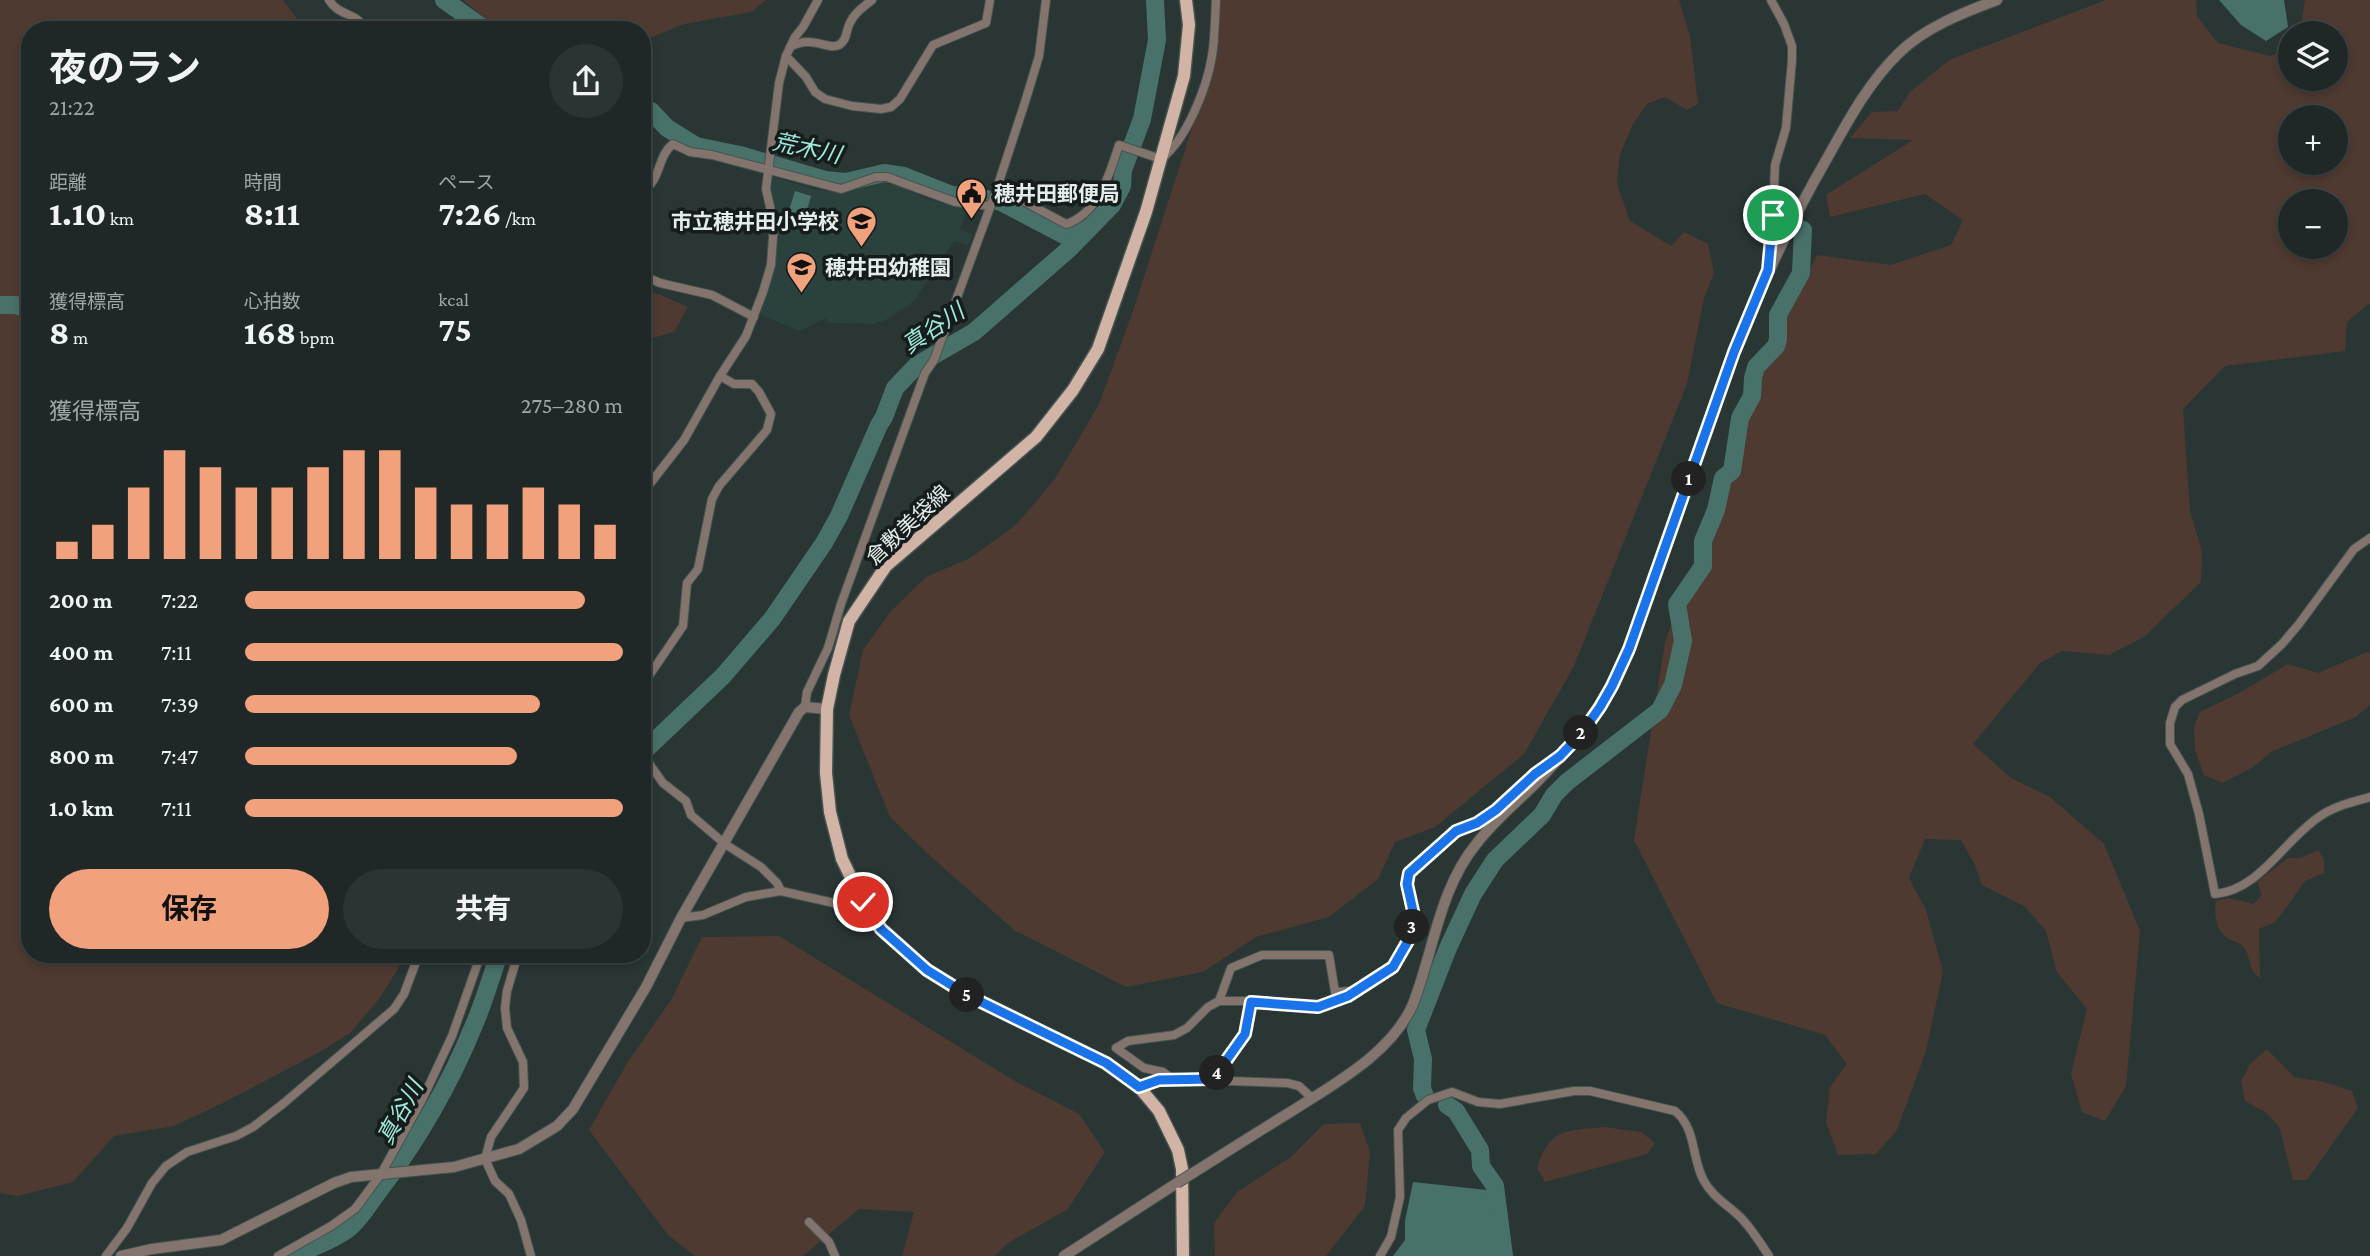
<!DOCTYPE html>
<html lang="ja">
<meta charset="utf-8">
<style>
:root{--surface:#1f2827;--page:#2c3433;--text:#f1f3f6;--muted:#a1a6a7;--line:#3c4444;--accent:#f1a17c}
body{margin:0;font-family:"Crimson Pro","Noto Sans JP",serif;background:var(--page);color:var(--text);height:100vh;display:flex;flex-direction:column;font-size:26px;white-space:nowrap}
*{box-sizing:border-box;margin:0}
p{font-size:23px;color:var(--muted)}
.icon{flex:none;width:38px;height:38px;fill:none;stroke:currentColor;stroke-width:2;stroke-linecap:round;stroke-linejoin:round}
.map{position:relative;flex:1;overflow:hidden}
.side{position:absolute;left:21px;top:21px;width:630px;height:942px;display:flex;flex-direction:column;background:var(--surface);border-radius:28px;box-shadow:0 4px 10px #0003,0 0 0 2px var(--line)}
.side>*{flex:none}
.buttons{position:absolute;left:2278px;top:21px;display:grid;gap:14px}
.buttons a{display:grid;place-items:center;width:70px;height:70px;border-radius:50%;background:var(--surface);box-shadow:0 4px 10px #0003,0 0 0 2px var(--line);font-size:35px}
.pin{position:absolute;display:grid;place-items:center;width:60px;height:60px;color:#fff;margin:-30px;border:4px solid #fff;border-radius:50%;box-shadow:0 2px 7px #0007}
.km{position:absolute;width:35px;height:35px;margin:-18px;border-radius:50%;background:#222;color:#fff;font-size:19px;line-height:35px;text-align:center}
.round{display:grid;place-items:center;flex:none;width:74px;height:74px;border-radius:37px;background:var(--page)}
.summary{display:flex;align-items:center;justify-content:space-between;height:119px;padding:0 28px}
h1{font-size:38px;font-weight:700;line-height:52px}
.stats{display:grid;grid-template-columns:repeat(3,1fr);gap:10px;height:119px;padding:7px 28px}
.stats div{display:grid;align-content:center}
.stats b{font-size:35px;font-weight:700}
.stats small{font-size:19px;font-weight:400}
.stats p{font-size:19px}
.chart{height:196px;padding:14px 28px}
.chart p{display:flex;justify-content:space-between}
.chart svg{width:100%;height:126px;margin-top:7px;stroke:var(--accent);stroke-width:6}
.action{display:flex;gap:14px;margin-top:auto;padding:14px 28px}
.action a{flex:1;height:80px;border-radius:42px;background:var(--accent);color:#111;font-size:28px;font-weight:700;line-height:80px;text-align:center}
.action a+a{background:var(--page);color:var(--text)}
ul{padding:0 28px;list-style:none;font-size:23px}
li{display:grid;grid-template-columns:112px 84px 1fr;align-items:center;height:52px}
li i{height:18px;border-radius:9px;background:var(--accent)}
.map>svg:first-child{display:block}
.built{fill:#2b413d}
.green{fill:#4f3a31;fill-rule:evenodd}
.water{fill:#48716a}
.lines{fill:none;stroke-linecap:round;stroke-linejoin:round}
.river{stroke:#48716a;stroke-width:18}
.minor-casing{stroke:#475351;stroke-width:10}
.tertiary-casing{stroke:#475351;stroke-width:12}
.primary-casing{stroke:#475351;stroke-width:15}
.minor{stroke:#83746d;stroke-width:8}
.tertiary{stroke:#83746d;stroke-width:10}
.primary{stroke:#d2b4a6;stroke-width:12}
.tertiary-bridge-casing{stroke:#475351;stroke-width:12;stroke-linecap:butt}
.tertiary-bridge{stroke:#83746d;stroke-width:10}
.route-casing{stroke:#fff;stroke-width:14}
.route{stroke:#1a73e8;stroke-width:9}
.labels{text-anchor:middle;stroke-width:7;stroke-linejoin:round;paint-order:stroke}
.poi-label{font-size:21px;font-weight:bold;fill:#e4edeb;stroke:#161c1b;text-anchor:start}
.street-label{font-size:21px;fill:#e4edeb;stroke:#161c1b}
.water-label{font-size:23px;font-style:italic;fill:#9eeadc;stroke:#161c1b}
</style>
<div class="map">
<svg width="2370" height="1256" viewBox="0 0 2370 1256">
<rect width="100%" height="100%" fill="#293634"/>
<polygon class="built" points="772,177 818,190 843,192 880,182 900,186 924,198 948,205 968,208 960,229 973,234 968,245 954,241 915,300 892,317 880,322 877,321 876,324 828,323 826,318 800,331 760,315 774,271 776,253 776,210 770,192"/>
<g class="green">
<polygon points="0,0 283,0 305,30 30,30 30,954 407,954 379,999 350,1033 318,1053 223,1103 174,1126 114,1136 73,1182 17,1196 0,1193"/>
<polygon points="463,0 766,0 751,12 684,24 642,41 642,30 500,30"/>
<polygon points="1218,0 1679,0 1690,36 1698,104 1687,110 1665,97 1647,104 1633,124 1620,154 1617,184 1630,221 1671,246 1684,232 1708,244 1714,273 1704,298 1687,384 1574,666 1524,754 1435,827 1395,842 1378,879 1329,917 1256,937 1203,972 1126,987 1014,930 927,853 890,817 849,715 863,650 891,611 926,577 970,558 1016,525 1055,479 1099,404 1132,314 1191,131 1210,84 1220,30"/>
<path d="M2106,0H2196L2197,16L2218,43L2270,56L2291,47V79H2336V33H2300L2305,0H2370V305L2368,304L2347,322L2345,351L2225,366L2183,409L2190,512L2202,551L2201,582L2144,637L2109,655L2062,651L2040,663L1973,744L2011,778L2050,797L2104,844L2140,931L2126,1086L2105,1121L2082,1112L2071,1074L2087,1009L2057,972L2046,931L2024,906L1982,885L1974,863L1961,840L1925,839L1909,878L1926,910L1943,971L1926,1051L1897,1130L1876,1154L1838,1155L1826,1122L1830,1087L1847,1064L1825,1035L1717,1003L1634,840L1665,642L1774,344L1817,255L1891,265L1951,245L1963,220L1925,194L1830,217L1826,195L1913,140L1850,138L1872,112L1898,111L1910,92L1949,60ZM2291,117H2336V163H2291ZM2291,201H2336V247H2291Z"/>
<polygon points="642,290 661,295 688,307 674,332 642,341"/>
<polygon points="2367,652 2370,653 2370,705 2356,717 2273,751 2253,767 2223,783 2204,775 2195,750 2194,727 2200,712 2237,694 2288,664 2318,673"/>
<path d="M2318,850L2324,859V873L2305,881L2281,915L2275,922L2259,929L2260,978C2249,971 2251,960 2245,949C2241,942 2233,942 2226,937C2215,928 2214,913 2216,901L2229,898L2254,904L2262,894L2257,882L2288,858H2301Z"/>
<polygon points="779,936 1013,1080 1079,1114 1105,1152 1068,1209 1008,1243 995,1256 902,1256 914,1212 859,1209 803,1256 695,1256 668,1235 589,1130 627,1063 671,1000 702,937"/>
<polygon points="2267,1049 2294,1077 2325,1082 2352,1091 2358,1108 2307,1180 2293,1180 2279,1126 2265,1112 2245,1101 2241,1081 2250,1064"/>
<polygon points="1360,1123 1370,1152 1365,1206 1326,1256 1215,1256 1214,1223 1237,1192 1291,1157 1324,1124"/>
<path d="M1604,1127L1641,1132L1655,1143L1647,1154L1545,1182L1537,1168C1551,1127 1565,1131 1604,1127Z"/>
</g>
<g class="water">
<polygon points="2219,0 2284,0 2288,27 2266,41 2241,25"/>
<polygon points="795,191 811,196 802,228 785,223"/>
<polygon points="1413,1182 1487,1190 1496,1256 1393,1256 1405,1240 1405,1221"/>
</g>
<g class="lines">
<g class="river">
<polyline points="444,0 486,30"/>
<polyline points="642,106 651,111 667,128 696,146 740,155 825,180 846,182 884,173 904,176 952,195 977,197 1001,202 1064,235 1083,231 1089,228"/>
<polyline points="0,305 16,305 30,310"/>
<polyline points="642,753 723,676 772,619 824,543 839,516 879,425 884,417 895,388 917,365 974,332 1069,249 1112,205 1122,186 1123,170 1142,119 1157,40 1155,0"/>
<polyline points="1425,1096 1422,1088 1423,1059 1416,1030 1448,948 1473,894 1495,860 1542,815 1554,795 1567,782 1660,710 1673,685 1683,641 1677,604 1703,566 1703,541 1716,510 1723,478 1732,471 1740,418 1752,396 1753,378 1756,367 1776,346 1778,339 1778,315 1801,273 1803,230"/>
<polyline points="1447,1105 1456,1111 1480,1150 1481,1166 1495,1186 1504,1256"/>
<path d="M296,1256C313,1246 332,1241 348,1229C360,1220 369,1204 378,1192C417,1141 450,1084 474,1025C484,1002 491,977 499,954"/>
</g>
<defs>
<g id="minor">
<path d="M329,0C336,12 348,13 358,20C361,23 363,27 366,30"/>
<polyline points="1771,0 1784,24 1792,46 1792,60 1786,128 1775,165 1773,215 1791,224"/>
<path d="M790,47C813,34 827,51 839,45C847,40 846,32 849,25C853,14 863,7 872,0"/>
<polyline points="786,56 806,77 815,92 825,99 852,106 881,109 891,107 900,99 933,45 986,23 990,0"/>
<path d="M642,191C661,182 657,156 673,144L690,152L712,155L841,189L876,177H887L955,202L990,206"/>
<path d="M995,194L1025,202L1066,224C1099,213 1109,175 1119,145L1161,159C1187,139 1207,87 1212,56C1215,37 1215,18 1216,0"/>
<polyline points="1768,270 1773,215"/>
<polyline points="642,275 660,283 712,295 754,317"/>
<polyline points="642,494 684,440 720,376 746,336 763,292 771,265 774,224 766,189 779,83 786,56 795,37 803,27 818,0"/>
<path d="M2370,538L2354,549L2299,624L2282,644L2258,666L2235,674L2182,700L2175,707L2170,723V744L2188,774L2199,814L2215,894C2260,890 2284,840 2319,817C2334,806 2353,802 2370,797"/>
<polyline points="642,686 683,626 687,583 698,569 712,499 719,486 767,430 771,414 759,392 752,384 734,384 720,376"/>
<polyline points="805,707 807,692 828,648 841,604 925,373 934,360 995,194 1026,99 1039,56 1046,0"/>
<polyline points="642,749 650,765 663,783 686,801 691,815 725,844 761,867 777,883 781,891"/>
<polyline points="642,773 650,765"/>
<polyline points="681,918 703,915 746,897 781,891 847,906 863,902"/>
<polyline points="518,954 507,991 505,1008 507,1028 523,1062 524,1088 491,1137 485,1159 495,1181 509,1194 521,1220 531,1256"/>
<polyline points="1219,1001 1231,968 1262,955 1329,955 1335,992 1351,991"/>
<polyline points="1172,1079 1163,1072 1144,1068 1116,1048 1128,1041 1174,1035 1187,1028 1208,1007 1219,1001 1262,1001 1318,1007 1348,996 1393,967 1412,935 1413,911 1407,884 1409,873 1456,831 1477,823 1496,810 1535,774 1551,763"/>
<polyline points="1213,1079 1245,1034 1252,1002"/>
<polyline points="1139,1087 1159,1080 1172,1079 1287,1083 1299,1086 1312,1098"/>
<polyline points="809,1222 829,1242 835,1256"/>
<polyline points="106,1256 127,1228 152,1183 166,1166 187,1152 236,1136 253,1127 284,1103 394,1009 404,994 419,954"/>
<polyline points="278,1256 331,1226 355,1209 381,1174 423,1098 452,1036 481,954"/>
<path d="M1380,1256L1391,1237L1400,1197L1398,1130L1406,1118L1428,1100L1452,1092L1478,1102L1500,1104L1574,1091H1590L1675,1111C1697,1129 1691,1158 1704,1181C1713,1198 1731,1207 1743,1220C1753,1231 1761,1244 1769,1256"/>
</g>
<g id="tertiary">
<path d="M1193,1173C1226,1152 1259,1131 1292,1111C1334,1084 1392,1053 1413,1004C1434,950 1439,889 1477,843C1494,821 1517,802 1536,783C1579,739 1604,705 1629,649C1688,484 1737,314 1825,162C1847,123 1867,84 1899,53C1924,28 1964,12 1997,0"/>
<polyline points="121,1256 152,1249 221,1240 334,1183 351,1177 454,1167 519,1149 557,1126 573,1109 646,987 681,918 799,712 805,707 827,709"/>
<polyline points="1064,1256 1177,1183"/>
</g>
<polyline id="primary" points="1183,1256 1182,1169 1178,1150 1159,1111 1139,1087 1106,1063 969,996 927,970 881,929 860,896 842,859 830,812 826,773 827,709 834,675 849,621 886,566 1036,437 1073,390 1098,349 1146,212 1184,76 1189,25 1186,0"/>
</defs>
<use href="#minor" class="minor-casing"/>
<use href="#tertiary" class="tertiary-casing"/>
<use href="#primary" class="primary-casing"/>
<use href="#minor" class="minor"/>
<use href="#tertiary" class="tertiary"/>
<use href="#primary" class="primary"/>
<defs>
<polyline id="tertiary-bridge" points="1177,1183 1193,1173"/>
</defs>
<use href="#tertiary-bridge" class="tertiary-bridge-casing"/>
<use href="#tertiary-bridge" class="tertiary-bridge"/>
</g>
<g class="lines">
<defs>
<polyline id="route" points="863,902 881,929 927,970 969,996 1106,1063 1139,1087 1159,1080 1213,1079 1245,1034 1251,1002 1318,1007 1348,996 1393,967 1412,934 1413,911 1407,884 1409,873 1456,831 1477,823 1496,810 1535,774 1560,756 1581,734 1600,707 1612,686 1629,649 1734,352 1768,270 1773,215"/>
</defs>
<use href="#route" class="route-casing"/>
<use href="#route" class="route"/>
</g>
<defs>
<symbol id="civic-pin" viewBox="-11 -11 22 30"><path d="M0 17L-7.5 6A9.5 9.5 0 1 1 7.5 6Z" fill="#f1a17c" stroke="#161c1b"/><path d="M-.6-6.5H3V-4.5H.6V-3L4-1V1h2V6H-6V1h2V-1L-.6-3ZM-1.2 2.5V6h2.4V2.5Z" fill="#111"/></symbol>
<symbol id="school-pin" viewBox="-11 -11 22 30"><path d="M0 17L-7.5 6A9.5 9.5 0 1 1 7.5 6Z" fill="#f1a17c" stroke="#161c1b"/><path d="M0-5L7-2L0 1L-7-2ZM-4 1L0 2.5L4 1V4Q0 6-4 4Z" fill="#111"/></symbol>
</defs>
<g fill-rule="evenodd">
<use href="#civic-pin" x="954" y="176" width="35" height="47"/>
<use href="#school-pin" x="844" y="204" width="35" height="47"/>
<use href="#school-pin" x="784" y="250" width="35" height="47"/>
</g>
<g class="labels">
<g class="poi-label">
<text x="994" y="201">穂井田郵便局</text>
<text x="839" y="229" text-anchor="end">市立穂井田小学校</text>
<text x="825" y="275">穂井田幼稚園</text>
</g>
<g class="street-label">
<text transform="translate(908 525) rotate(-43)" y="7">倉敷美袋線</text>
</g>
<g class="water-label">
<text transform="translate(807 148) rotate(12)" y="8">荒木川</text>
<text transform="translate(933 328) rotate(-34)" y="8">真谷川</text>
<text transform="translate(400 1112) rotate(-61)" y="8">真谷川</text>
</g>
</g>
</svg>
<div class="buttons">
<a><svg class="icon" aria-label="layers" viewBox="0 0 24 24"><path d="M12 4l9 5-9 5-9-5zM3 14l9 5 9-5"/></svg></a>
<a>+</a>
<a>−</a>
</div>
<div class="pin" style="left:1773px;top:215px;background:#1e9e55"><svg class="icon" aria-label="arrive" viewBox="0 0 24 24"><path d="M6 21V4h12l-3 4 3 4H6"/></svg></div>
<div class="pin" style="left:863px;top:902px;background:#d93025"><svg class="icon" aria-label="check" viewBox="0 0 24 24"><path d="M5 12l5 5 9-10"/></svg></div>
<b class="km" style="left:1689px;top:479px">1</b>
<b class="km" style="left:1581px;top:733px">2</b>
<b class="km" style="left:1412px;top:927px">3</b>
<b class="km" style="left:1217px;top:1073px">4</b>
<b class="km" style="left:967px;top:995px">5</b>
<section class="side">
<div class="summary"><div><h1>夜のラン</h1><p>21:22</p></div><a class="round"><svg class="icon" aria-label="share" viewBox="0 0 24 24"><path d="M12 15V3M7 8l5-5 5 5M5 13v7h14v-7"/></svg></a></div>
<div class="stats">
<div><p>距離</p><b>1.10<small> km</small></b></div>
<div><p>時間</p><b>8:11</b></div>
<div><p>ペース</p><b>7:26<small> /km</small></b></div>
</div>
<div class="stats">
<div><p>獲得標高</p><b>8<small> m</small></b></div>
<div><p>心拍数</p><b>168<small> bpm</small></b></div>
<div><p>kcal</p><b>75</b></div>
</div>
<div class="chart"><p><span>獲得標高</span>275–280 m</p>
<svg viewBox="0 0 160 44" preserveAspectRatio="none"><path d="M5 44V38M15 44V32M25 44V19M35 44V6M45 44V12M55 44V19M65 44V19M75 44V12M85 44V6M95 44V6M105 44V19M115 44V25M125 44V25M135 44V19M145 44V25M155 44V32"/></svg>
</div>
<ul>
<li><b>200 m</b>7:22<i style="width:90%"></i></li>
<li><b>400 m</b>7:11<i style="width:100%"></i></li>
<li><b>600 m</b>7:39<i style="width:78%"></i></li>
<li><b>800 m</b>7:47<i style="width:72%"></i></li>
<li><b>1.0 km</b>7:11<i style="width:100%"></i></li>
</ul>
<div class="action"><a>保存</a><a>共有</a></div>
</section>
</div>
